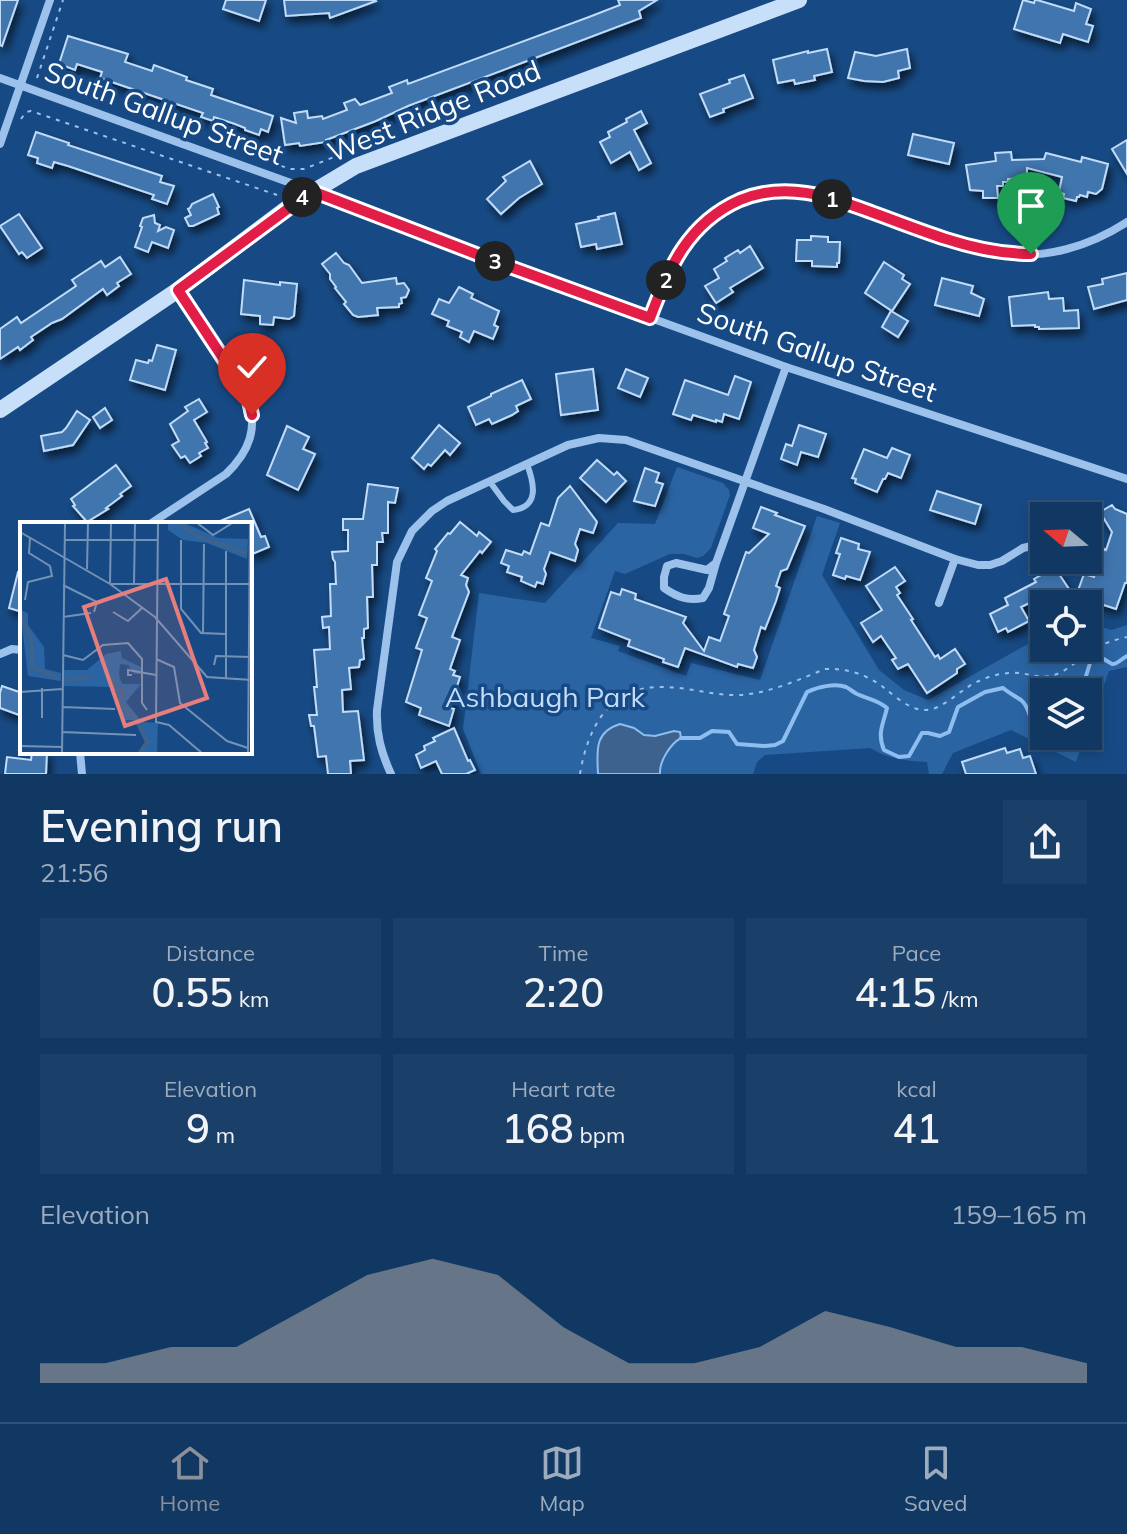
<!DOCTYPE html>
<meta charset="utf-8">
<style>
:root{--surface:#113863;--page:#1a3f69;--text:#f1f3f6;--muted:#9cacbe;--line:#305278;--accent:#8c9099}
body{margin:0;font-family:Mulish,sans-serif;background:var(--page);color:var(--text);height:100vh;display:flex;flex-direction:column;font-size:30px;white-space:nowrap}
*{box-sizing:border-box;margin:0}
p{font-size:26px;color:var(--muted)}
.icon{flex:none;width:44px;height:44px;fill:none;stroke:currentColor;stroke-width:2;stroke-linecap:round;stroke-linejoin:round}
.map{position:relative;height:774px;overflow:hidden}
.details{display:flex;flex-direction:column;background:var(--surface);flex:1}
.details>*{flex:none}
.needle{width:52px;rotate:289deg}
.buttons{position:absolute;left:1030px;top:502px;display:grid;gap:16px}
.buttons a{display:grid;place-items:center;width:72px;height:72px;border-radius:0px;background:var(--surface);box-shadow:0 4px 12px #0003,0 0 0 2px var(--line);font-size:40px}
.pin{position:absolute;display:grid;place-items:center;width:68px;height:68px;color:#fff;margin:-82px -34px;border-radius:50% 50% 50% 0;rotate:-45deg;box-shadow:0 0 8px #0007}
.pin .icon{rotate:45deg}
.km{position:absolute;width:40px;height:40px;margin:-20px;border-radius:50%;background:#222;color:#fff;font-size:22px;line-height:40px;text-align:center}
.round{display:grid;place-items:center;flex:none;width:84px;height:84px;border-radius:0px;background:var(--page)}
.summary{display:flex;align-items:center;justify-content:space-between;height:136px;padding:0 40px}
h1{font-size:44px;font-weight:600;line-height:60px}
.figures{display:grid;grid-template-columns:repeat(3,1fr);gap:12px;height:136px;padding:8px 40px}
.figures div{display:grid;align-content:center;border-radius:0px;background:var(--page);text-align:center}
.figures b{font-size:40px;font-weight:600}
.figures small{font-size:22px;font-weight:400}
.figures p{font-size:22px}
.chart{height:224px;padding:16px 40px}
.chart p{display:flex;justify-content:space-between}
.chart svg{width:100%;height:144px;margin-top:8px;fill:var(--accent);opacity:.7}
.tabs{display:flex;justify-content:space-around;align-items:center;height:112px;border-top:2px solid var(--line);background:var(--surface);font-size:22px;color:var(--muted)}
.tabs a{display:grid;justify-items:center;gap:4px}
.tabs .active{color:var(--accent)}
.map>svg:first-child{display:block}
.green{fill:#2a64a3}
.water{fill:#3d628d;stroke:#8ebeef;stroke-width:2}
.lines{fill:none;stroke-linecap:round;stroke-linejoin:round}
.stream{stroke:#8ebeef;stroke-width:4}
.building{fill:#4074ae;stroke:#c1dcf9;stroke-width:2;filter:url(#shadow)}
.path{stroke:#9cc2ec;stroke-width:2;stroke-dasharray:4 6;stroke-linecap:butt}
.lane{stroke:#9cc2ec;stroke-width:6}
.street{stroke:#9cc2ec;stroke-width:8}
.secondary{stroke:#c8dff9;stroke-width:16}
.route-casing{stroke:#fff;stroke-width:16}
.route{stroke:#e11d48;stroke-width:10}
.labels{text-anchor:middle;stroke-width:7;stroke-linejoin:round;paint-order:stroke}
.street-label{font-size:28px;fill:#fff;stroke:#174a84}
.park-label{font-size:28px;fill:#c1dcf9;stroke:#174a84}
.inset-river{fill:none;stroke:#3d628d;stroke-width:4}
.inset-road{fill:none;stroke:#7492b5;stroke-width:2}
.view{fill:#e67e7e;fill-opacity:0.15;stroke:#e67e7e;stroke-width:4}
.inset-edge{fill:none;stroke:#fff;stroke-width:4}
</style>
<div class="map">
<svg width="1127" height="774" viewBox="0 0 1127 774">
<defs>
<filter id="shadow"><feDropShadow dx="3.5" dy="6" stdDeviation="4" flood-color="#0009"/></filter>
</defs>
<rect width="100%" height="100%" fill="#174a84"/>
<path class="green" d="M677,467L723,483L729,490L730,495L711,548L703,556L697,558L684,554H670L625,574L615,571L591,638L620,646L618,651L686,676L691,663L760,680L817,516L840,523L822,575L879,670L904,690L928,700L1044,635V648H1088V623L1112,630L1127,625V667L1109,671L1088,729V692H1044V736H1085L1076,762L1011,730L953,753L942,774H929L927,762C906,761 889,759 870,748L765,755L757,762L753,774H481L463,729L479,593L545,603L618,523L655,524Z"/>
<path class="water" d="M620,724L634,728L644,735L655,736L674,731L680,732L681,738C670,744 659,762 660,774H598C597,751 594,732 620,724Z"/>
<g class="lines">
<g class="stream">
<path d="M1081,692L1091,660L1101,658C1105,659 1108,662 1112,664C1117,665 1122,658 1127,656"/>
<path d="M681,738H700L712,731L729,732L737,744L765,746L775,745L783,741L807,692C817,687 835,683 846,687C850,689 853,692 857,694C868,699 878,700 887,708C883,725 877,733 884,750L899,757L909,756L922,733H928L940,736L949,732L958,707L985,692L1003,688C1009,693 1015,696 1021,700C1033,710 1025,724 1044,723"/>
</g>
</g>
<g class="building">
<polygon points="0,0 18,0 2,46 0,45"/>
<polygon points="226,0 266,0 259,21 223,9"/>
<polygon points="284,0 375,0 376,1 330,18 329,13 286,16"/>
<polygon points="618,0 657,0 639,11 641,18 408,106 376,121 326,140 326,142 300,146 299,143 285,145 281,118 296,123 294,113 307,111 308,118 322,116 323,119 347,110 344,103 355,99 360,105 392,93 389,87 407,80 408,84 589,17 620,5"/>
<polygon points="1023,0 1034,3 1035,0 1037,0 1074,11 1076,3 1091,9 1086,24 1093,26 1088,42 1063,34 1060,43 1014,29"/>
<polygon points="68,36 128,54 125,62 152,71 154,65 187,77 186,80 213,89 211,95 273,116 268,132 261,129 259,135 245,130 245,128 235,124 214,117 213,121 201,117 203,113 100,78 102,72 77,64 75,70 59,64"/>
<polygon points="827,49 832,72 814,76 815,80 795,84 794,80 778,83 773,60 808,51 808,53"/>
<polygon points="907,49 910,68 898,71 899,78 883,82 864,81 848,78 855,52 876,56"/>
<polygon points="744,75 753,98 723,109 724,112 710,117 700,94 730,83 729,80"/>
<polygon points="641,111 647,123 634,130 651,163 639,170 630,152 611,163 600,142 610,137 608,132 627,122 626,119"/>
<polygon points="36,132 69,143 68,145 162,176 160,182 174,186 167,204 152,199 154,195 68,166 54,162 52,168 37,163 38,158 28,155"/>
<polygon points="913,134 954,143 949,164 908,155"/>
<polygon points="1127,140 1127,174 1112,149"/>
<polygon points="1011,152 1012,160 1044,159 1046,153 1081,162 1082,157 1108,164 1102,189 1096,194 1088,192 1087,197 1080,195 1079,197 1077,197 1076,201 1063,198 1064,194 1059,192 1062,177 1027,168 1027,178 1008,179 1008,182 1003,182 1003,186 997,186 998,198 983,198 983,191 970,190 966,165 996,161 995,153"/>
<polygon points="530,161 542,184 519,198 501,214 487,199 506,181 503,177"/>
<polygon points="213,194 219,207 217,208 219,214 193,226 189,226 185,218 191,215 188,209 190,208 192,204"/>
<polygon points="615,213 622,244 597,249 596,244 581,247 576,224 599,219 598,217"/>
<polygon points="19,214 42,248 27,258 22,252 19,254 0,226"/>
<polygon points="154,215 155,223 160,225 158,231 166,227 174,230 168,248 152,242 148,252 135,247 142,227 140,226 143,218"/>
<polygon points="811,236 828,237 828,242 840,242 839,263 837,263 837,267 812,266 812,261 796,261 797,240 811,240"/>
<polygon points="750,246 763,268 730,288 733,292 716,303 705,286 719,278 714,269 727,261 725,258 738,250 740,253"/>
<polygon points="336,253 344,263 349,265 362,283 396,278 397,284 404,283 409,290 406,297 401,298 402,303 399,304 399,307 377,308 378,315 358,317 353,315 344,304 346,302 335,288 336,287 330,279 330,274 322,264"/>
<polygon points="120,257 131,274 117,283 119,286 107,295 103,289 62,319 52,323 31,337 33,340 20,350 18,347 0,359 0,329 17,317 21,323 76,286 72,280 101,261 105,267"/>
<polygon points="884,262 904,275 902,279 910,284 892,311 865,293"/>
<polygon points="1127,273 1127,300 1094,309 1088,287 1103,284 1102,279"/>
<polygon points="942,278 973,286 971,293 984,299 979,316 935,305"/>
<polygon points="244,280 280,285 280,282 297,284 294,316 289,319 274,317 273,325 260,324 260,316 241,314"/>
<polygon points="459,287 473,294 471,298 499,311 494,325 498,327 493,339 474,331 469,342 460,337 462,332 447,326 449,321 432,314 439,299 449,303"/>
<polygon points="1048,292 1049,299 1063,298 1064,311 1078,310 1079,328 1039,329 1039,327 1035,327 1035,325 1012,326 1009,297"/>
<polygon points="891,311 908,321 898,337 882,327"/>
<polygon points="157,345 176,350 165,390 130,380 136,360 148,363 149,360 152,361"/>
<polygon points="593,369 598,410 561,415 556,374"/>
<polygon points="626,369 648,378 640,397 618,388"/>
<polygon points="735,376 751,382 739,419 724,414 722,422 716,420 716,422 693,415 691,420 673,414 685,380 728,395"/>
<polygon points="522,380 531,399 516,406 518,411 512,415 492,424 489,419 476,425 468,407 491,396 491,394"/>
<polygon points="199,399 207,412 194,420 207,442 205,443 208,448 199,453 201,456 190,463 185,456 181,458 172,445 179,441 170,424 188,411 185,407"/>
<polygon points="105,408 112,420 100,428 93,417"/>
<polygon points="77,411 90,420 73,445 44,451 41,436 62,432 66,428"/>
<polygon points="439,425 460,443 450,455 445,450 431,466 428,464 424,469 412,458"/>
<polygon points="799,425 826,434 818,457 801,452 797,465 781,459 786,444 792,446"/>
<polygon points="287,426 309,437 303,449 315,454 298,490 267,475"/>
<polygon points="892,448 910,455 901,478 888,473 885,479 883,479 877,492 855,483 856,479 852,478 864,449 887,458"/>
<polygon points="597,460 614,475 617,472 626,481 606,502 580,478"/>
<polygon points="116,465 131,486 120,494 122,496 106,508 108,509 87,522 73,506 75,505 71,499"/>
<polygon points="645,468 659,473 656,482 663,484 655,506 634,501"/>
<polygon points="368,484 398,488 395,503 388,502 388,533 382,533 383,542 377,542 377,565 372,565 373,597 367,597 368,628 364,629 364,638 362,638 364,659 360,660 359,667 349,668 351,689 342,690 343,712 358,711 364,760 350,761 351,774 328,774 326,756 318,757 314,726 311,726 309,715 317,715 314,687 317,687 314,650 330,649 329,627 323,628 322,617 331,616 330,584 336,584 335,562 333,559 332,552 348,551 348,530 343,530 343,519 363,519"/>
<polygon points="570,486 597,522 593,533 580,529 575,544 578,550 575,561 550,552 544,569 546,574 543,584 537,582 535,587 521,581 522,577 507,572 509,566 501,563 506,550 522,555 524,551 530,554 541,523 549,526 558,498"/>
<polygon points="937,491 981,505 975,524 930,510"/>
<polygon points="1112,505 1115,509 1127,514 1127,583 1125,583 1116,609 1076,596 1084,574 1094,577 1104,549 1106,550 1112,532 1100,512"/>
<polygon points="761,507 777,513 775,515 805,526 787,569 781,571 776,586 780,588 776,601 765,629 761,627 754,650 757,657 753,668 738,664 737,667 685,648 678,667 663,662 664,659 628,646 630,640 599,628 611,592 620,595 622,589 636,594 635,599 686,617 683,623 704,651 709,637 720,641 729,616 724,614 746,552 749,553 769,534 753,528"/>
<polygon points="249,509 261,537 265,536 269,547 250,555 250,524 213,524"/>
<polygon points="460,522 477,536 479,532 491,542 482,553 480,551 461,575 468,578 466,585 469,592 452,637 460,640 450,669 455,671 453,675 460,677 450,708 454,709 449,726 419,715 421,708 406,702 422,650 416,648 427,618 419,615 432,581 426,578 437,551 435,549 448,533 450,534"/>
<polygon points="841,538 859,544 858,549 870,552 860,580 846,576 845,579 833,575 840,554 836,553"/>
<polygon points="1053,565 1075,598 1066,604 1047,604 1042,597 1021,607 1029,621 1008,632 1006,628 998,632 990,614 1008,605 1005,598 1036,582 1034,579 1041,575 1040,573"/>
<polygon points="895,567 905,581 896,587 900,593 897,595 913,619 911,620 935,657 938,655 940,659 955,649 965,664 957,669 957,673 927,693 908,664 898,669 892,660 896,658 881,636 873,642 861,623 882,610 866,586"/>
<polygon points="18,572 22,572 22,612 9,608"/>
<polygon points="2,686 22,693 22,716 0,708 0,693"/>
<polygon points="454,728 468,761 470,760 475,770 466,774 442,774 436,761 421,768 416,755 425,750 424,746 435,741 433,738"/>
<polygon points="1005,748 1007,753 1020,749 1023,758 1030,756 1036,774 966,774 962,762"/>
<polygon points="32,752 47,752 46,774 5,774 7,757 31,760"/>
</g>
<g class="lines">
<g class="path">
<polyline points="37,78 63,0"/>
<polyline points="21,119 26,112 31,111 277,195"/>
<polyline points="234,149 290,169 304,169 349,151"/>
<path d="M580,774C587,731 607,688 658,687C683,686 707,694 731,695C764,696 795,681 825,669C846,668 866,674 883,687C895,696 909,710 925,710C944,710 961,688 979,681C991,675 1006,672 1020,673C1032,675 1045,679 1057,674C1070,669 1081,657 1093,650C1103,643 1115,640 1127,637"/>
</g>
<path class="lane" d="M490,482L504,501L513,510C540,507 534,483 527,464"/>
<g class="street">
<polyline points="0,78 338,200 502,264 786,367 1127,479"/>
<polyline points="0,144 50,0"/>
<path d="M650,318C668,270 688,222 738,201C757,193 777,189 797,191C822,193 845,203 867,211C910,227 955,246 1000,253C1045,260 1090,246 1127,222"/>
<path d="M150,524L226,474C250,451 258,428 248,396L178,290"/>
<path d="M716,563L709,588L703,598C687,601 677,597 664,588V577L667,566L676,563L707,570L716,563L786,367"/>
<polyline points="939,603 955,559"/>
<polyline points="0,654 12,649 22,650"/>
<polyline points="80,752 82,774"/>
<path d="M391,774C381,752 376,734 377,710L397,562L412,531L432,511L447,501L568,445L599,438L626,440L824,509L955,559L978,565H990L1002,561L1023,548L1044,543"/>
</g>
<polyline class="secondary" points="0,410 178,290 294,203 356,166 799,0"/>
</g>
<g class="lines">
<defs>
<path id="route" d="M252,415L248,396L178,290L312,191L502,264L650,318C669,267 688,223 740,200C786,181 827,196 871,212C896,221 921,231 946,239C974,248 1001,254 1031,254"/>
</defs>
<use href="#route" class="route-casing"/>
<use href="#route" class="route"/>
</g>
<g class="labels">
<g class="street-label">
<text transform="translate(434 111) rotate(-22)" y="10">West Ridge Road</text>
<text transform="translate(164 113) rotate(20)" y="10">South Gallup Street</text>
<text transform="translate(817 352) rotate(19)" y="10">South Gallup Street</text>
</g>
<g class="park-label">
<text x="545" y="707">Ashbaugh Park</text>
</g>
</g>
<g transform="translate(20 522)">
<rect width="232" height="232" fill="#174a84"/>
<path d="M148,0H162L198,16L228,17L227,37L187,21L163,18L148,8ZM0,88L8,91V103L24,125L25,147L41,151V159L8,154ZM101,129L102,136L121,145V152H114L108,143L100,142L99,153L102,162H121L106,180L122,200L138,201L137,232H119L127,222L121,205L115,198H105L94,165L44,164V148H67L86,132Z" fill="#2a64a3"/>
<path class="inset-river" d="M157,0L176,14L227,31M0,92L12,119V145L39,157M93,156L95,166L104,170L99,180L116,197L127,220L119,232M46,158L71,155"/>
<path class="inset-road" d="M138,0L136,200L149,203L183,232M176,0L193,13L214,0M0,10L90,62L135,95L187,155L232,158M45,18H138M161,18V87L181,111L206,112M67,47L68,0M90,61L91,0M91,62H229M114,62L115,0M43,63L77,80L74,90M5,78L8,60L32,54L30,44L9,31L10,16M93,90L108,99L122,86M43,95L71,91M183,111L184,22M43,133L63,138L83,123L108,121L122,137V181L127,188M136,137L154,145L160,181L207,219L228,226M194,143L196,134L231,135M112,153H108V148L136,153M206,156V29M0,170L42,167M42,185L95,187M22,196V166M42,210L116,213M0,224L42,225M42,232L45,0M228,232L230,0"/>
<path class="view" d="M146,57L187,176L105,204L64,85Z"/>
<rect width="232" height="232" class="inset-edge"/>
</g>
</svg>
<div class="buttons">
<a><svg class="needle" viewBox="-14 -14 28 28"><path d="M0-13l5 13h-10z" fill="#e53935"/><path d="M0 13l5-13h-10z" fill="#9cacbe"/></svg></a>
<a><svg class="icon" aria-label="locate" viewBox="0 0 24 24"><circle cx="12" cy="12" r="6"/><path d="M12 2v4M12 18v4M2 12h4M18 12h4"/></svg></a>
<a><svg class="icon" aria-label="layers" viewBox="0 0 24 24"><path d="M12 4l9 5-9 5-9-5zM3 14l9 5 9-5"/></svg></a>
</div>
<div class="pin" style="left:1031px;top:254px;background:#1e9e55"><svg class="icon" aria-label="arrive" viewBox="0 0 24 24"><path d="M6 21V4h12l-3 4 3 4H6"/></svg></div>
<div class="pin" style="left:252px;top:415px;background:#d93025"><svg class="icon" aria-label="check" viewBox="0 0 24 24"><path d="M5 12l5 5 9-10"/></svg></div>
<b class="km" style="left:832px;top:199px">1</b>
<b class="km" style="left:666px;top:280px">2</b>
<b class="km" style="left:495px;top:261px">3</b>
<b class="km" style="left:302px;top:197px">4</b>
</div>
<section class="details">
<div class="summary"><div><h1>Evening run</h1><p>21:56</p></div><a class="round"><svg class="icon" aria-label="share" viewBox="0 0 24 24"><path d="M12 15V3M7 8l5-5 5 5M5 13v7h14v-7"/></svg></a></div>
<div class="figures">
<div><p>Distance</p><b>0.55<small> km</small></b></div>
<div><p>Time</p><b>2:20</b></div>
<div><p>Pace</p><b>4:15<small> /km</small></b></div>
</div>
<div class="figures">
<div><p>Elevation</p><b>9<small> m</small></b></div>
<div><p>Heart rate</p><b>168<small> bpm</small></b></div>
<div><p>kcal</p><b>41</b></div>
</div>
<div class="chart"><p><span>Elevation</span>159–165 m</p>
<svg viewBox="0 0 160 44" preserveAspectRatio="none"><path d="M0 44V38L10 38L20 33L30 33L40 22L50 11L60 6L70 11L80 27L90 38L100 38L110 33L120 22L130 27L140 33L150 33L160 38V44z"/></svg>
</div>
</section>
<nav class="tabs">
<a class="active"><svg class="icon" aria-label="home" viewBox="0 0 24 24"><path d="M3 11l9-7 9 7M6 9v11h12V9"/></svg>Home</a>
<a><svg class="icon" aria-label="map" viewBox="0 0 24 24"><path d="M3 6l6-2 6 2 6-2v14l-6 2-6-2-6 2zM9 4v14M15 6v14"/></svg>Map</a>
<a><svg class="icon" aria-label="saved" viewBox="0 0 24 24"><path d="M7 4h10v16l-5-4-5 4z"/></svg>Saved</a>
</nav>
